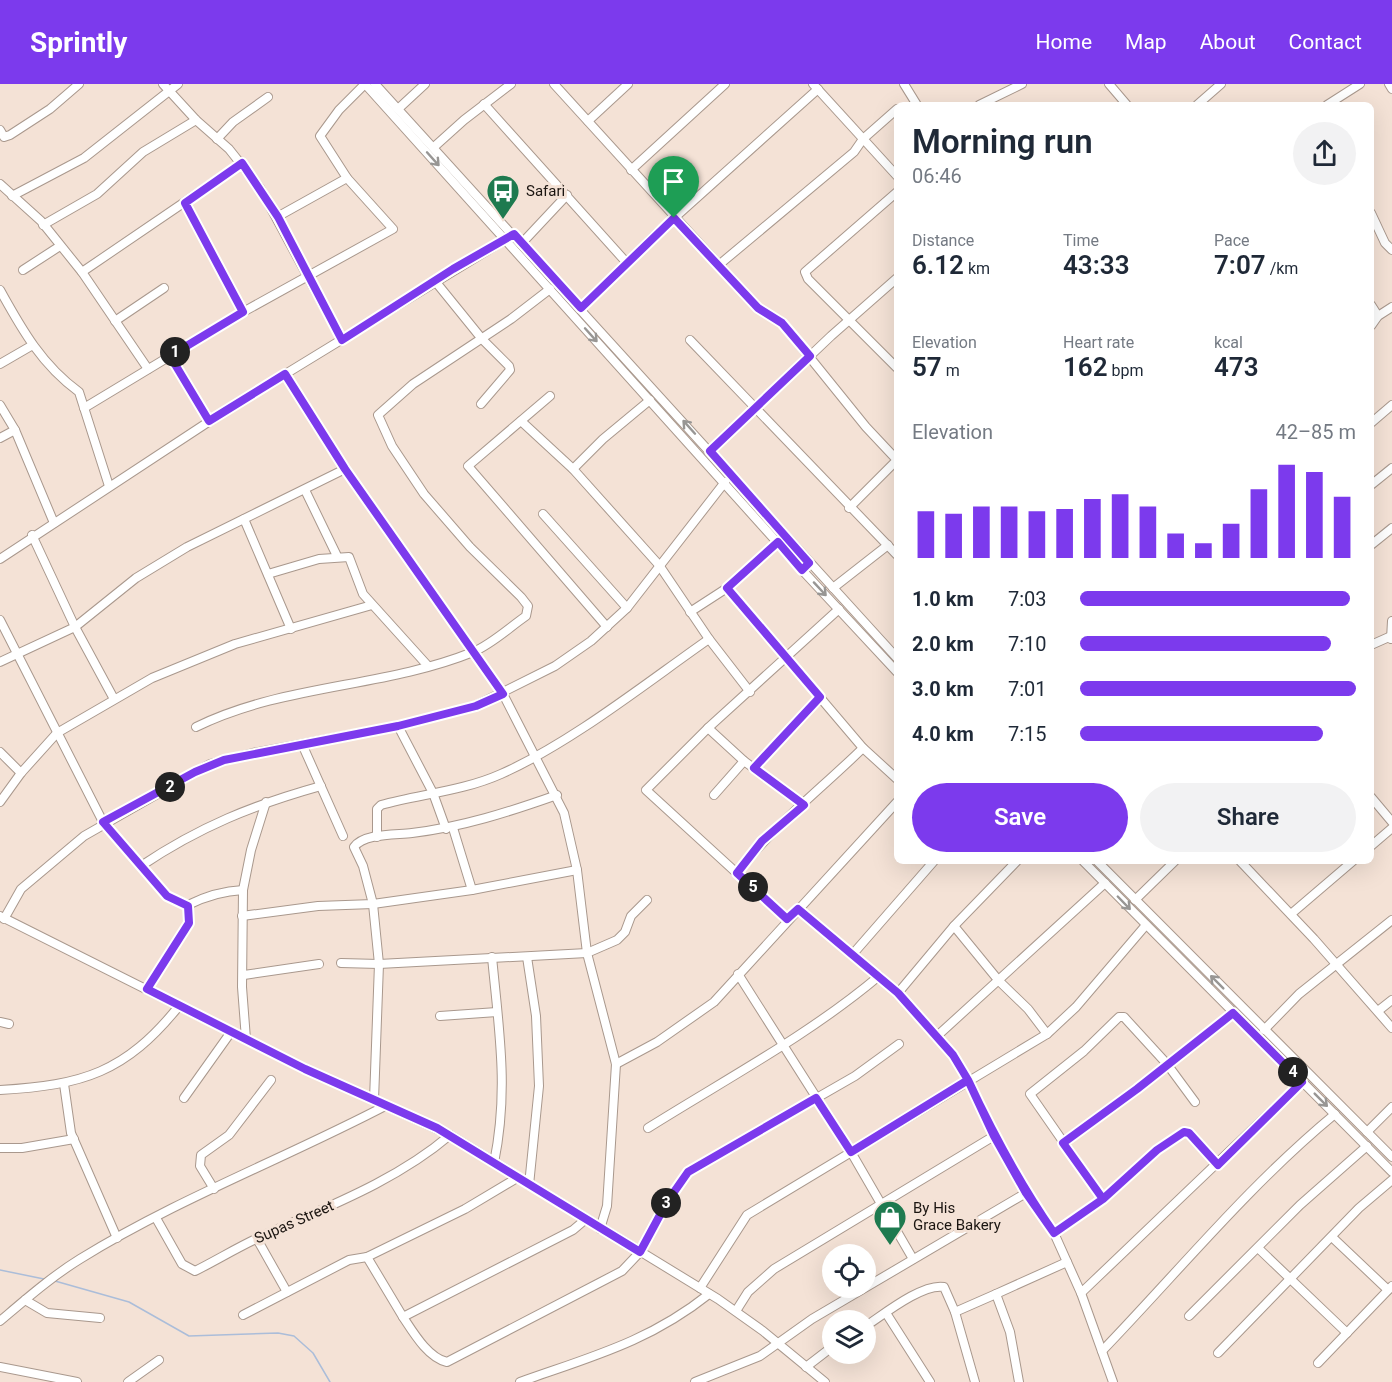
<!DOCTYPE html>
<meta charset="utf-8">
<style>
:root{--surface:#fff;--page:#f2f2f3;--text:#1f2937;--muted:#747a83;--accent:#7c3aed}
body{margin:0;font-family:Roboto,sans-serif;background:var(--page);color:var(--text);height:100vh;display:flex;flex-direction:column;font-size:22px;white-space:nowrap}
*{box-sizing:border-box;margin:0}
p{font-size:20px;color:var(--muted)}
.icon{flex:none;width:33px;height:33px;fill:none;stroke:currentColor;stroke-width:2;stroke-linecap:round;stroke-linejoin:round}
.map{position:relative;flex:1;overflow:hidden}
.side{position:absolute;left:894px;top:18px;width:480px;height:762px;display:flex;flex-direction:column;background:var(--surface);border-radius:9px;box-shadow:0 6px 24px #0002}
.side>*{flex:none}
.tools{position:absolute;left:822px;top:1160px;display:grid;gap:12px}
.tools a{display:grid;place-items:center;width:54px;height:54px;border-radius:50%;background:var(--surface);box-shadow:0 6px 24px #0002;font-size:30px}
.pin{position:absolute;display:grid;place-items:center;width:51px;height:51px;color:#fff;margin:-62px -26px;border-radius:50% 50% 50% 0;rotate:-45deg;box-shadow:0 0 6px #0007}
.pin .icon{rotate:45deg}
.km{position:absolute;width:30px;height:30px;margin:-15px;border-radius:50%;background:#222;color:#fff;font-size:16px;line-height:30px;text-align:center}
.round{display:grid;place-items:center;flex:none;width:63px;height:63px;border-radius:32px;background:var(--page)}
.overview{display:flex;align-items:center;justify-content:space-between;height:102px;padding:0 18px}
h1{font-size:33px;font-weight:600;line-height:45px}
.metrics{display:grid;grid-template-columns:repeat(3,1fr);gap:9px;height:102px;padding:6px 18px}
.metrics div{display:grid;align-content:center}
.metrics b{font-size:26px;font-weight:600}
.metrics small{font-size:16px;font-weight:400}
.metrics p{font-size:16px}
.chart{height:168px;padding:12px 18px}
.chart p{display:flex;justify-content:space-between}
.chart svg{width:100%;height:108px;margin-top:6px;stroke:var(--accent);stroke-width:6}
.cta{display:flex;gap:12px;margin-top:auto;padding:12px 18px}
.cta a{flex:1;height:69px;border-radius:36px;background:var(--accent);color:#fff;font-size:24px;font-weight:600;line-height:69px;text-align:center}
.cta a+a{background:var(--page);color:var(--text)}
ul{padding:0 18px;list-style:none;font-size:20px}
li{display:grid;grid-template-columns:96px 72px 1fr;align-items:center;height:45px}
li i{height:15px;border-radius:8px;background:var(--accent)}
header{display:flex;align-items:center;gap:36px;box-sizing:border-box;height:84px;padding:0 30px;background:var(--accent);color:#fff}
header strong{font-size:28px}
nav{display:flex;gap:33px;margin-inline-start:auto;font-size:21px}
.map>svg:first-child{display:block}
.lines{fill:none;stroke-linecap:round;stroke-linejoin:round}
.stream{stroke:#abbdd9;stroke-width:1.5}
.minor-casing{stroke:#a9988d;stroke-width:10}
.minor{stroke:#fff;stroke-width:8}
.oneway{stroke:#989694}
.route-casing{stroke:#fff;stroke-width:12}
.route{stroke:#7c3aed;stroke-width:8}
.labels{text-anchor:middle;stroke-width:6;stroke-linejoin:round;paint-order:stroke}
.poi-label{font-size:15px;fill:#1b1511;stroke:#f4e2d6;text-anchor:start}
.street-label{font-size:15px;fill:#1b1511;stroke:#f4e2d6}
</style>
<header>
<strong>Sprintly</strong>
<nav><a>Home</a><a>Map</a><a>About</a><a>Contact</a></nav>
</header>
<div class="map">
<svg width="1392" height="1298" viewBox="0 0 1392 1298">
<rect width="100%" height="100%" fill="#f4e2d6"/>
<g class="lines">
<g class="stream">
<polyline points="0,1186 44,1195"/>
<polyline points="55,1197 129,1218 189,1252 278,1249 294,1252 313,1269 330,1298"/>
</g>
<defs>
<g id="minor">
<polyline points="163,0 196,36 229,65 260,104 342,256"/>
<polyline points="365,0 802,486 897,588"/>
<polyline points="375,0 897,574"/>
<polyline points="554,0 758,224 782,239 866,343 897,376"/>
<polyline points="813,0 897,92"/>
<polyline points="904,0 917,21"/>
<polyline points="1109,0 1127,21"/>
<polyline points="1389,0 1392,5"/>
<polyline points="484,20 626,178"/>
<polyline points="979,21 1022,0"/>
<polyline points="1197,21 1221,0"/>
<polyline points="1327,21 1360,0"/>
<polyline points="398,25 425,0"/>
<polyline points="588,37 628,0"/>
<polyline points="0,46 4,53 10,51 50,25 79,0"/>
<polyline points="217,55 233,38 268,13"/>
<polyline points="434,63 464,36 511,0"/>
<polyline points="631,86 725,0"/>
<polyline points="0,100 41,137 82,188 148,285"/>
<polyline points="897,108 805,188 808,195 897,284"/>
<polyline points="12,112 84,74 178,0"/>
<polyline points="185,119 243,228"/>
<polyline points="1371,129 1385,159 1392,166"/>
<polyline points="277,133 347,94"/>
<polyline points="43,141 97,110 143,68 196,36"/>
<polyline points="522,159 567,111"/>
<polyline points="720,180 854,68 863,55 897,25"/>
<polyline points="23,186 60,162"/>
<polyline points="82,188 242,79"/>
<polyline points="435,197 482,255 509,282 510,286 481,320"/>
<path d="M0,206C22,246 42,281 79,308L109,402"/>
<polyline points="1371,221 1378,232"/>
<polyline points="581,224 653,153 818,5"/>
<polyline points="115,237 164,204"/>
<polyline points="1371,242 1378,232 1392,223"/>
<polyline points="690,256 897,471"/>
<polyline points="170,271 209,337"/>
<polyline points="0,280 31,262"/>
<polyline points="285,290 345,385 503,610 564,729 577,786 587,869 616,980 607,1122 600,1145"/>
<polyline points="550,312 468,382 607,543"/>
<polyline points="0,321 15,346 54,439"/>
<polyline points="84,324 243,228 393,145 347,94 320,52 339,26 365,0"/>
<polyline points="521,337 573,385 659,481 709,555 750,608"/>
<polyline points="1371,339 1392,321"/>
<polyline points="0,354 15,346"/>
<polyline points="710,367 831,252 897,194"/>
<polyline points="573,385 603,355 650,316"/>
<polyline points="1371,401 1392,384"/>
<polyline points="305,406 337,472"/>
<polyline points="849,424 897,376"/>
<polyline points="543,430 627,524"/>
<polyline points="244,435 291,545"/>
<polyline points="32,451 75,543 114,615"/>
<polyline points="1371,461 1392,444"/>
<polyline points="0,475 225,327 511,152"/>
<polyline points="268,490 319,475 349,473 363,510 428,582"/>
<polyline points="727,504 863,664 897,695"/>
<polyline points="833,504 888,461"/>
<polyline points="690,528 727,504 778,458"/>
<path d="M0,536L103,738L167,812L188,821C206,812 222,807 243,806"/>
<polyline points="1391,555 1392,537"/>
<polyline points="1371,561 1389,553 1392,555"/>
<polyline points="0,578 75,543 136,494 187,463 345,385"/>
<polyline points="398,642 433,709 446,745"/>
<path d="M196,643C283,600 384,604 473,568C492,560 510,543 526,532L528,522L521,513L470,463L424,410L392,362L378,331L413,300L511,235L550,205"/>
<polyline points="708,644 744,677 804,721"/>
<polyline points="302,660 343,752"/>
<polyline points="0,668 21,689"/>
<polyline points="754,684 820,613"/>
<polyline points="714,711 744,677"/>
<polyline points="1371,713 1392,738"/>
<polyline points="0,718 21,689 57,649 152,594 235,560 372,521"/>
<polyline points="453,744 472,806"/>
<path d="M377,753V725L381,721C421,710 463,707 501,690C571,659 646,599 709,555"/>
<polyline points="1371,762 1392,744"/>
<polyline points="1083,777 1392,1088"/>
<polyline points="1097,777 1392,1073"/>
<polyline points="1240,777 1314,855 1392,944"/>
<path d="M141,782C199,743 253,721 321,702"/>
<path d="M737,789C773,742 821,705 863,664"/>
<polyline points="1135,816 1175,777"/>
<polyline points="798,825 898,909 953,971 968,996 994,1052 1026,1109 1054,1149 1081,1209 1302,998"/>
<polyline points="1291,830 1353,777"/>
<polyline points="0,832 305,985 450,1051 718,1215 763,1247 825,1298"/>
<polyline points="242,832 318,822 373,820 472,806 577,786"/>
<polyline points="4,835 21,805 84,752 210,680 253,669 398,642 475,622 555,582 591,557 627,524 725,398"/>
<polyline points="787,835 646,706 708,644 839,525"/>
<polyline points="954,842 999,897 1028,925 1047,950"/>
<polyline points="852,871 934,777"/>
<path d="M492,873C499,947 509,1006 494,1079"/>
<polyline points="527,873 536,932 539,1002 529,1101"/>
<polyline points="341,879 379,880 587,869 617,856 625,848 631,832 647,816"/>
<polyline points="738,890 851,1068 913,1175"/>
<polyline points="244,891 319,880"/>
<polyline points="147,905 189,839 188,821"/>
<polyline points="898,909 954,842 1017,777"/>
<polyline points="1378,927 1392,916"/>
<polyline points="440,932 497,928"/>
<polyline points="0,938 9,940"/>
<polyline points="1264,946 1299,910 1392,836"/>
<polyline points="936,953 1105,799"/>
<polyline points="246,955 242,903 243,806 251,766 266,718"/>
<polyline points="616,980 657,958 714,918 897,718"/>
<polyline points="64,1000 71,1049 117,1154"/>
<path d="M0,1006C83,1001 125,989 179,922"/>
<polyline points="184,1014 231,948"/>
<path d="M374,1016L379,880L373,820L363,782L354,763C364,749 396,751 412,749C462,743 509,728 557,711"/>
<path d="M648,1044C726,995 809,951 879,892"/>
<polyline points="1367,1048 1392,1023"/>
<polyline points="1063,1059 1137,1005 1233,929"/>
<polyline points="0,1064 22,1064 74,1055"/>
<polyline points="214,1105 200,1082 201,1071 229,1051 271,996"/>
<polyline points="1103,1115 1030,1010 1084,967 1119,933 1124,933 1167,980 1195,1018"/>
<path d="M156,1134L182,1180L195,1187C217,1176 238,1163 260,1153C324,1124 395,1098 450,1051"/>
<polyline points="1054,1149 1103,1115 1157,1066 1183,1048 1189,1049 1218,1081"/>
<polyline points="1333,1154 1388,1206"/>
<polyline points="257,1155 287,1208"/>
<polyline points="1258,1164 1347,1249"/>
<polyline points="367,1173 403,1233 573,1146 586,1135"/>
<polyline points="700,1204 747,1131 1047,950 1076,923 1146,841"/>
<polyline points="1081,1209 1113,1298"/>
<polyline points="25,1216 47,1229 100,1234"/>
<polyline points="736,1227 748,1208 774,1185 994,1052"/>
<polyline points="955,1228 996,1210"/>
<polyline points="886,1229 930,1298"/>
<polyline points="243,1231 349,1176 367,1173 465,1125 517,1094"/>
<polyline points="1189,1232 1300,1121 1367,1062"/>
<path d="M403,1233C413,1248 428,1274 447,1278L599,1199L622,1187L640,1168L667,1118L688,1088L855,992L899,960"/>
<path d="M0,1237C26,1215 51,1193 80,1175C177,1115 286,1074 387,1021"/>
<path d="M866,1242C884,1230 923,1199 944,1203L955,1228L975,1298"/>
<path d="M1102,1267C1179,1187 1249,1101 1335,1030"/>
<polyline points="1218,1269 1359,1124 1392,1096"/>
<polyline points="1318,1279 1392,1202"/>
<polyline points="0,1283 77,1298"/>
<polyline points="806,1283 832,1263"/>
<polyline points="128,1298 159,1276"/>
<path d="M520,1298C590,1273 649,1258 709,1210"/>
<polyline points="695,1298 760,1272 812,1235 1026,1109"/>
<polyline points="1019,1298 1010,1248 996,1210 1067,1178"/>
</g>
</defs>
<use href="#minor" class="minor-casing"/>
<use href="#minor" class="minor"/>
</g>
<defs><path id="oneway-shaft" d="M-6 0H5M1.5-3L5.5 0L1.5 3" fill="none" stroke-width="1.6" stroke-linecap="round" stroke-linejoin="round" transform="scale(1.5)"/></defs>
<g class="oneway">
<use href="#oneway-shaft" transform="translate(433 75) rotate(48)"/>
<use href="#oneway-shaft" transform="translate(591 251) rotate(48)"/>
<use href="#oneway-shaft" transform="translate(689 343) rotate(-132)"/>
<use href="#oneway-shaft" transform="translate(820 505) rotate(47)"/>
<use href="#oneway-shaft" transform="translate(1124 819) rotate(46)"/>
<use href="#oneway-shaft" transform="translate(1217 898) rotate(-135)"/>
<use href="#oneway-shaft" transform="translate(1321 1016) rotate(45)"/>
</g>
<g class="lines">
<defs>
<path id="route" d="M674,134L581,224L514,150L453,185L342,256L278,133L242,79L185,119L243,228L170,272L209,337L285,290L345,385L503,610L476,622L398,642L224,676L195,688L103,738L167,812L188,822L189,839L147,905L305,985L437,1044L640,1168L667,1118L688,1088L816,1014L851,1068L968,996C993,1050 1020,1100 1054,1149L1103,1115L1157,1066L1184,1048L1189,1049L1218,1081L1302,998L1233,929L1137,1005L1063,1059L1103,1115L1054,1149L1026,1109L994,1052L968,996L953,971L898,909L798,825L787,835L737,789L762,757L804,721L754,684L820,613L727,504L778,458L802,486L809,479L710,367L810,272L782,239L758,224L674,134"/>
</defs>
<use href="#route" class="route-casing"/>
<use href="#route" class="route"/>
</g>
<defs>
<symbol id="bus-pin" viewBox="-11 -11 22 30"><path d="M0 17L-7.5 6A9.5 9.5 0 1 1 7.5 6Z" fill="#1e7a4f" stroke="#f4e2d6"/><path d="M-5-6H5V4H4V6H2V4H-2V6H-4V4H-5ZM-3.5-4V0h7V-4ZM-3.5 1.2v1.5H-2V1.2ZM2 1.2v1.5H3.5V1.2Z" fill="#fff"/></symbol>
<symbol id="shop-pin" viewBox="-11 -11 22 30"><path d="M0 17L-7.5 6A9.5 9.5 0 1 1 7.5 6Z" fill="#1e7a4f" stroke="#f4e2d6"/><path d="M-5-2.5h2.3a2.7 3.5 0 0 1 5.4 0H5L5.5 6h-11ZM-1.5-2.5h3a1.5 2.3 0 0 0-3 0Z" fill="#fff"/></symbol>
</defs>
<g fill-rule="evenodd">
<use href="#bus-pin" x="484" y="88" width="38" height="52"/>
<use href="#shop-pin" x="871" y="1114" width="38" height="52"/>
</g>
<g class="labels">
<g class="poi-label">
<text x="526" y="112">Safari</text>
<text x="913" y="1129">By His<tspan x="913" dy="17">Grace Bakery</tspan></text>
</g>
<g class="street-label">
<text transform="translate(294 1138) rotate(-24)" y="5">Supas Street</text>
</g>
</g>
</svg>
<div class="tools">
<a><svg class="icon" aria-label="locate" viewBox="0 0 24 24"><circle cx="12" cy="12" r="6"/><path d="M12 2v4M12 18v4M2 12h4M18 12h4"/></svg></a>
<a><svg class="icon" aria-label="layers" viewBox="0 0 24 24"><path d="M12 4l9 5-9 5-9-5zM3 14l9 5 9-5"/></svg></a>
</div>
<div class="pin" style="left:674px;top:134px;background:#1e9e55"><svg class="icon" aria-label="arrive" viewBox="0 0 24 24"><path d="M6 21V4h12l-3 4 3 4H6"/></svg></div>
<b class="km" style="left:175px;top:268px">1</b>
<b class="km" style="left:170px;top:703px">2</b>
<b class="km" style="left:666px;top:1119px">3</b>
<b class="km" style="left:1293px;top:988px">4</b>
<b class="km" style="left:753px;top:803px">5</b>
<section class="side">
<div class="overview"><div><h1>Morning run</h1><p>06:46</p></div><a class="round"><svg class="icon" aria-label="share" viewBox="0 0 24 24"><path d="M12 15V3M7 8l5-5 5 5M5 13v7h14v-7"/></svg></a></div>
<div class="metrics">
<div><p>Distance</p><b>6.12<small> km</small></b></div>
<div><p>Time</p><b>43:33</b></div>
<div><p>Pace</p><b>7:07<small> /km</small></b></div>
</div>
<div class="metrics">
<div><p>Elevation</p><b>57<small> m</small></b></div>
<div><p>Heart rate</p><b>162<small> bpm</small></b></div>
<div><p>kcal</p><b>473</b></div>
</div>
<div class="chart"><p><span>Elevation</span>42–85 m</p>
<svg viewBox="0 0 160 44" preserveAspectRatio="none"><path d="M5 44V25M15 44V26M25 44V23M35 44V23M45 44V25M55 44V24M65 44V20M75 44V18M85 44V23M95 44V34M105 44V38M115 44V30M125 44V16M135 44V6M145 44V9M155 44V19"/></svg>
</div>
<ul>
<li><b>1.0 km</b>7:03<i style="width:98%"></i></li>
<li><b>2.0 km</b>7:10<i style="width:91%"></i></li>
<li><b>3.0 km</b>7:01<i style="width:100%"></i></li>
<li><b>4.0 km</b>7:15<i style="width:88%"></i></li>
</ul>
<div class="cta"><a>Save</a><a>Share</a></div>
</section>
</div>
